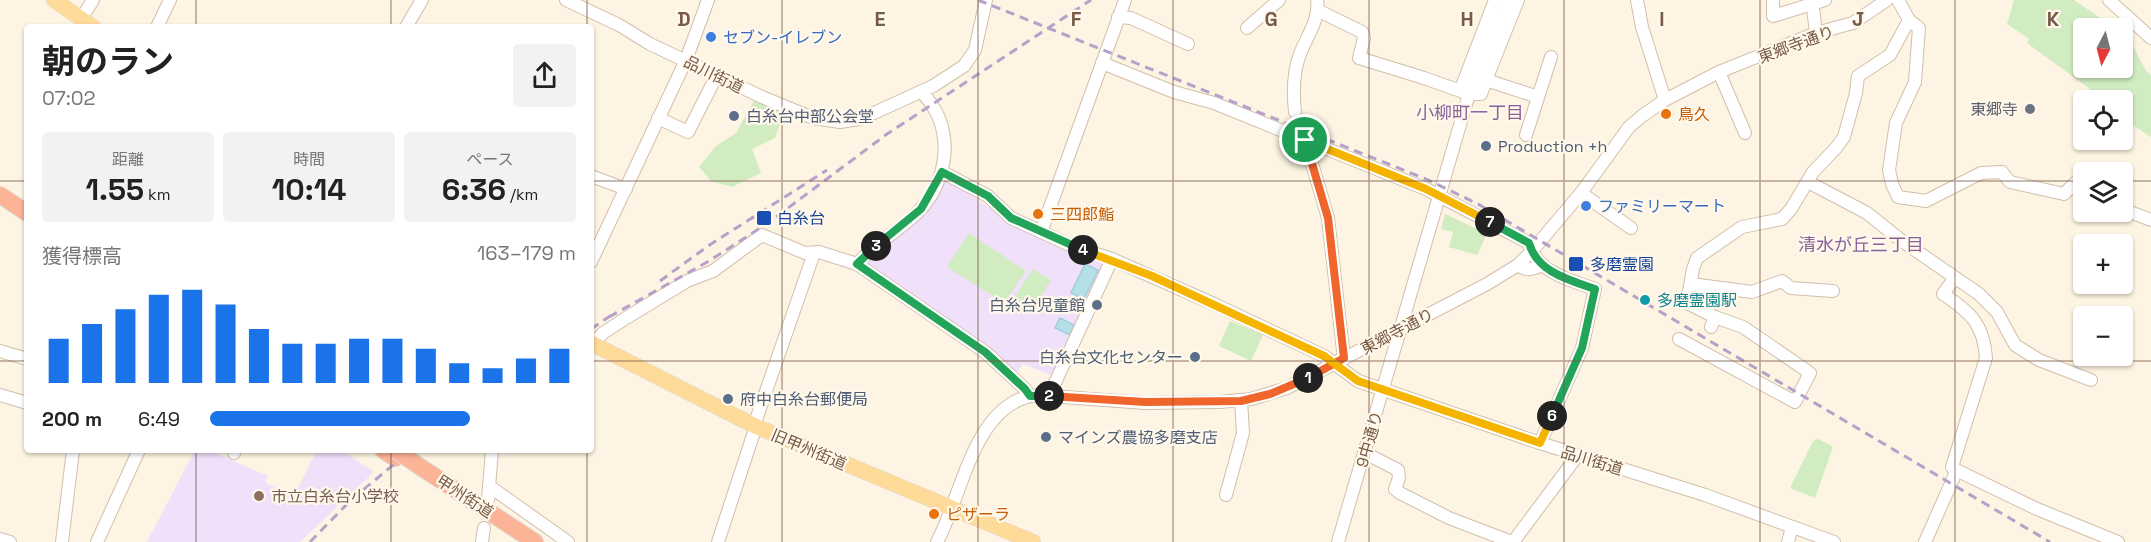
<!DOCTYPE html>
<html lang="ja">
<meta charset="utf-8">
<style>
:root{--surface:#fff;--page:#f2f2f2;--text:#222;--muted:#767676;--accent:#1a73e8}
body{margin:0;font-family:"Space Grotesk","Noto Sans JP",sans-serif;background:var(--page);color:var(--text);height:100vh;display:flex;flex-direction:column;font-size:22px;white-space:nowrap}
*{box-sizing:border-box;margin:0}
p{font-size:20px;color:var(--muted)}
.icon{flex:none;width:33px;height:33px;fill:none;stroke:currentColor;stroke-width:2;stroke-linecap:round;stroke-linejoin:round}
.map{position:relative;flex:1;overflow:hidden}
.panel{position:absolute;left:24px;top:24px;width:570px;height:429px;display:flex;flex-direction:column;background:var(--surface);border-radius:6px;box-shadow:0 2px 4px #0004}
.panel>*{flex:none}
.needle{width:39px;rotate:187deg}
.tools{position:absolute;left:2073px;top:18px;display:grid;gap:12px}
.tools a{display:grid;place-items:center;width:60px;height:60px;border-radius:6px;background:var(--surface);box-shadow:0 2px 4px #0004;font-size:30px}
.pin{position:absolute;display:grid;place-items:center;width:51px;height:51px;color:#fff;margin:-26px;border:3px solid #fff;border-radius:50%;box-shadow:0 2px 6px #0007}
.km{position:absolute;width:30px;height:30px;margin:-15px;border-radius:50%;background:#222;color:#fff;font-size:16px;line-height:30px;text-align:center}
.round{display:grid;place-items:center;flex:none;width:63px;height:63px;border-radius:6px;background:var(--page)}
.head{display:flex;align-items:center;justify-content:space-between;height:102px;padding:0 18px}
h1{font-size:33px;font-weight:700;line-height:45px}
.metrics{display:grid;grid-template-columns:repeat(3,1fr);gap:9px;height:102px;padding:6px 18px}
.metrics div{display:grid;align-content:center;border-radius:6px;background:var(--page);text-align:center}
.metrics b{font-size:30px;font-weight:700}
.metrics small{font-size:16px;font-weight:400}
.metrics p{font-size:16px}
.chart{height:168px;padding:12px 18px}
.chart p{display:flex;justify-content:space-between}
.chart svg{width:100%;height:108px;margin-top:6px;stroke:var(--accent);stroke-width:6}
ul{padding:0 18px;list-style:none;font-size:20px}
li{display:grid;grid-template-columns:96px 72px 1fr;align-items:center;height:45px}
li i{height:15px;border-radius:8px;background:var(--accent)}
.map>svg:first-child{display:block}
.education{fill:#f1e0fa}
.green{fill:#d1ecc1}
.water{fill:#b6e0e8;stroke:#9cd0db;stroke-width:1.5}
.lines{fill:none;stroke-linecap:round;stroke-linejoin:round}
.minor-casing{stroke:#d2beab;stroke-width:14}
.major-casing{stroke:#ded7d3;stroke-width:16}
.highway-casing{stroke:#ded7d3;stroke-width:18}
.minor{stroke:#fff;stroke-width:12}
.major{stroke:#ffdb99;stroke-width:15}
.highway{stroke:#fcb396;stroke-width:16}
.rail{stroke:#b7a1c8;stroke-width:3;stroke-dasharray:9 6;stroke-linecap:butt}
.highway-bridge-casing{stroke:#ded7d3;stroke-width:18;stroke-linecap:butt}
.highway-bridge{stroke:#fcb396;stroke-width:16}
.split-1-casing{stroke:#fff;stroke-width:12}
.split-2-casing{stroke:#fff;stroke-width:12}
.split-3-casing{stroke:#fff;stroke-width:12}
.split-4-casing{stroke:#fff;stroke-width:12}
.split-5-casing{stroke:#fff;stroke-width:12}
.split-6-casing{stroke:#fff;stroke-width:12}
.split-7-casing{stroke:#fff;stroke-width:12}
.split-8-casing{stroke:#fff;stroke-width:12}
.split-1{stroke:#f0652b;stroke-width:8}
.split-2{stroke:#f0652b;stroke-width:8}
.split-3{stroke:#22a559;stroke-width:8}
.split-4{stroke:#22a559;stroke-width:8}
.split-5{stroke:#f5b400;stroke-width:8}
.split-6{stroke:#f5b400;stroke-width:8}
.split-7{stroke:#22a559;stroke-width:8}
.split-8{stroke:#f5b400;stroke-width:8}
.grid{fill:none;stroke:#775a47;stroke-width:1.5;stroke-opacity:0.55}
.shop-dot{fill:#3f7fe0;stroke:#fff8eb;stroke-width:2}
.worship-dot{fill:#6b7280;stroke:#fff8eb;stroke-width:2}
.food-dot{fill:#e8710a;stroke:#fff8eb;stroke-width:2}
.service-dot{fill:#5c6f8a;stroke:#fff8eb;stroke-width:2}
.transit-dot{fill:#1a4fb4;stroke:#fff8eb;stroke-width:2}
.culture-dot{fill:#0f9aa8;stroke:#fff8eb;stroke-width:2}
.education-dot{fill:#8d6e63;stroke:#fff8eb;stroke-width:2}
.labels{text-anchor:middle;stroke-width:4.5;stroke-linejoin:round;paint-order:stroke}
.shop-label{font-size:16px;fill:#366cbe;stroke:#fff8eb;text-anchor:start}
.street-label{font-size:16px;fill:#775a47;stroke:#fff8eb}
.worship-label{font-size:16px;fill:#5b616d;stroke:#fff8eb;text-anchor:end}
.food-label{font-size:16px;fill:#c56008;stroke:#fff8eb;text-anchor:start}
.service-label{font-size:16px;fill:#4e5e75;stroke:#fff8eb;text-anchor:start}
.transit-label{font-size:16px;fill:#164399;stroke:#fff8eb;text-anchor:start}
.culture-label{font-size:16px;fill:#0d838f;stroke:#fff8eb;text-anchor:start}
.education-label{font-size:16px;fill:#785e54;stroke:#fff8eb;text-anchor:start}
.neighbourhood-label{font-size:18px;fill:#8a629b;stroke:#fff8eb}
.grid-label{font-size:20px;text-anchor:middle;font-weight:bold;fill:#775a47;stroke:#fff8eb;stroke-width:4.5;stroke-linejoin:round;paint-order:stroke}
</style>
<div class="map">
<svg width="2151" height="542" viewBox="0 0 2151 542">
<rect width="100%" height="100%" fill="#fef4e3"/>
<g class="education">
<polygon points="946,178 1015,225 1060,248 1105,262 1053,376 1023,364 1016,374 865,263"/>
<polygon points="195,450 209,450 268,476 266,483 294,496 317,450 342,450 374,472 300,542 147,542"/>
</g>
<g class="green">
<polygon points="2014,0 2074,0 2115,28 2084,28 2084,68 2122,68 2123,34 2129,38 2146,71 2151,75 2151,137 2128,122 2129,120 2123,115 2122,100 2105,100 2027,43 2029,39 2007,24"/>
<polygon points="755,99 784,113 775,138 752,149 761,173 732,187 711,181 699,167 715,147 736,133"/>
<polygon points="1445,214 1487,234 1477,255 1449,247 1453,232 1441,229"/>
<polygon points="969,233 1026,271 1004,303 947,267"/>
<polygon points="1033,269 1051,280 1030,313 1011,302"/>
<polygon points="1230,321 1263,335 1251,361 1219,346"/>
<polygon points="1818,439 1833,447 1815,498 1790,488 1813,441"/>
</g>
<g class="water">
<polygon points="1085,264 1098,270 1084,299 1071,293"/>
<polygon points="1060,318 1074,325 1070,335 1055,328"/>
</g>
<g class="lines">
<defs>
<g id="minor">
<polyline points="566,0 619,25 650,44 762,97 813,118 840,122 859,119 874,113 933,86 964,66 975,50 986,0"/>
<polyline points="1637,0 1642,27 1665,100"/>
<polyline points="1773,0 1773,16 1825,0"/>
<polyline points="1812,0 1816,33"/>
<polyline points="1898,0 1909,20 1919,28 1915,82 1896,123 1889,170 1892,184 1898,197 1926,201 1981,173 2002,172 2010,182 2064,194 2075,183 2084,188"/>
<polyline points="2109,0 2151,38"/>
<polyline points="1319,11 1362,32 1364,38 1359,58 1424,78 1469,94 1481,94 1486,80 1538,97"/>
<polyline points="1118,17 1131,18 1188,44"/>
<polyline points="81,19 93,0"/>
<polyline points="157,27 170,0"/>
<polyline points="406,27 422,0"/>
<polyline points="1247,28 1279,0"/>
<path d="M1102,63L1174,92L1214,103L1426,189L1529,243C1536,272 1570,280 1595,289L1582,348L1540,443"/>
<polyline points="1719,72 1745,133"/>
<polyline points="1486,80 1518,0"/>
<polyline points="1469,94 1462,86 1495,0"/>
<path d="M1295,112C1293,93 1293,72 1300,54C1307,36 1320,19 1317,0"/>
<polyline points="658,118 688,132 717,75"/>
<polyline points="1526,135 1551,57"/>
<polyline points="1305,140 1328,218 1344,359"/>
<polyline points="942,172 988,196 1011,218 1074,247 1112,259 1214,304 1324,356 1358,381 1540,443 1705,495 1834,542"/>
<polyline points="591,176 626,189"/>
<polyline points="1808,182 1867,213 1902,241 1979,294 1997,312 2015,345 2039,360 2091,380"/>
<polyline points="1581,193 1631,228"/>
<polyline points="2122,209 2151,220"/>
<polyline points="1041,232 1125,0"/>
<polyline points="591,262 686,60 708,0"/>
<path d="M857,264C875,244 898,231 917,213C938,193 949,160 943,132C941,119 931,99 920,92"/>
<path d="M1518,265C1527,272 1532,269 1543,265"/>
<polyline points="1691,284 1752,292 1782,281 1791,288 1833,291"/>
<polyline points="1715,317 1687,303 1693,269 1697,258 1742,227 1782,219 1791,209 1813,172 1836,148 1844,137 1856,93 1858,76 1890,55 1909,20"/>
<polyline points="1679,339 1795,402 1810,373 1743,327 1715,317 1711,327"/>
<polyline points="593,344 603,333 626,318 687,281 713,271 762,235 805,253 819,252 857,264 985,352 1025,389 1030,396"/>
<polyline points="0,351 27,359"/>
<polyline points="0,395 27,403"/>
<polyline points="1049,396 1112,259"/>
<polyline points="234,453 235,450"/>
<polyline points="1365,453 1398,470 1399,478 1395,489 1400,493 1449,518 1512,542"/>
<polyline points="1956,470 2037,509 2118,542"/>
<polyline points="489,486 568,542"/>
<polyline points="1226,495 1243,433 1241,401"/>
<polyline points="488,500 492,450"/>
<polyline points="0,539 10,542"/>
<polyline points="62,542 73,450"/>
<polyline points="97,542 139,450"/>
<polyline points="482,542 484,528"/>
<polyline points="718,542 754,432 756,420 814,253"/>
<path d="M937,542C962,497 974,400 1038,395L1145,403L1220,402L1251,399L1287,388L1487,284L1518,265L1531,252L1581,193L1629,127L1642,116L1665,100L1719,72L1816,33L1853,23L1887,0"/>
<polyline points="1338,542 1469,94 1507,0"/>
<polyline points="1513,542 1578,455"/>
<polyline points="1788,542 1792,527"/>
<path d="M1925,542L1953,479L1956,470L1952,467L1986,358C1984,324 1970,312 1943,294L1954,279"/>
</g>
<g id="major">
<polyline points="54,0 93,27"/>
<polyline points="591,343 755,426 1033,542"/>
</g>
<g id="highway">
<polyline points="0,195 27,213"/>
<polyline points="383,450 395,458"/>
<polyline points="422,468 535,542"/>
</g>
</defs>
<use href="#minor" class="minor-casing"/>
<use href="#major" class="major-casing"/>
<use href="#highway" class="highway-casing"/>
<use href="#minor" class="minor"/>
<use href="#major" class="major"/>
<use href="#highway" class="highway"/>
<g class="rail">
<polyline points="978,0 1426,179 1478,204 2050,542"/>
<polyline points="660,281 708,246 827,170"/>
<polyline points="609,317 709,261 768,223 887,134 1091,0"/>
<polyline points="591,329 616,312"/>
<polyline points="310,542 350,501 411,450"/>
</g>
<defs>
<polyline id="highway-bridge" points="397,451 422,468"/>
</defs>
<use href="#highway-bridge" class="highway-bridge-casing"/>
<use href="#highway-bridge" class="highway-bridge"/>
</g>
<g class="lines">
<defs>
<polyline id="split-1" points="1305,140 1328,218 1344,358 1308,378"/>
<polyline id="split-2" points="1049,396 1145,402 1241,401 1270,394 1308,378"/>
<polyline id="split-3" points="876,246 857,264 985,352 1025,389 1030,396 1049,396"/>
<polyline id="split-4" points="876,246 921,209 942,172 988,196 1011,218 1083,250"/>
<polyline id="split-5" points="1083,250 1152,276 1324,356"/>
<polyline id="split-6" points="1324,356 1358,381 1540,443 1552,416"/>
<path id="split-7" d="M1490,222L1529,243C1537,272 1569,280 1595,289L1582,348L1552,416"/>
<polyline id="split-8" points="1305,140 1426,189 1490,222"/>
</defs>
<use href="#split-1" class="split-1-casing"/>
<use href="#split-2" class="split-2-casing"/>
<use href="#split-3" class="split-3-casing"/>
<use href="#split-4" class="split-4-casing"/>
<use href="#split-5" class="split-5-casing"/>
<use href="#split-6" class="split-6-casing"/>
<use href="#split-7" class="split-7-casing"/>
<use href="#split-8" class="split-8-casing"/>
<use href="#split-1" class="split-1"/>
<use href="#split-2" class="split-2"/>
<use href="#split-3" class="split-3"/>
<use href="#split-4" class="split-4"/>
<use href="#split-5" class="split-5"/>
<use href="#split-6" class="split-6"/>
<use href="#split-7" class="split-7"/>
<use href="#split-8" class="split-8"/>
</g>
<path class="grid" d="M196,0V27M391,0V27M587,0V27M782,0V542M978,0V542M1173,0V542M1369,0V542M1564,0V542M1760,0V542M1955,0V542M0,181H27M591,181H2084M2122,181H2151M0,361H27M591,361H2151M196,450V542M391,450V542M587,450V542"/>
<g class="shop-dot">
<circle cx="711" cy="37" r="6"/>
<circle cx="1586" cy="206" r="6"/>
</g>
<circle class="worship-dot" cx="2030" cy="109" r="6"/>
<g class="food-dot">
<circle cx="1666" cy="114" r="6"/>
<circle cx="1038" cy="214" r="6"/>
<circle cx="934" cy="514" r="6"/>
</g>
<g class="service-dot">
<circle cx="734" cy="116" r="6"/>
<circle cx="1486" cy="146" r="6"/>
<circle cx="1097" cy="305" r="6"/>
<circle cx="1195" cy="357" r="6"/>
<circle cx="728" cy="399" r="6"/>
<circle cx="1046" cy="437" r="6"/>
</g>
<g class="transit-dot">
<rect x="756" y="210" width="16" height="16" rx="3"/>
<rect x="1568" y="256" width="16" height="16" rx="3"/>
</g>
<circle class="culture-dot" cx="1645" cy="300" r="6"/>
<circle class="education-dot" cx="259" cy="496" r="6"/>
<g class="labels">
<g class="shop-label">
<text x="723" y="43">セブン-イレブン</text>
<text x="1598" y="212">ファミリーマート</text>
</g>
<g class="street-label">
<text transform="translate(1796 44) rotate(-20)" y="6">東郷寺通り</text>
<text transform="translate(714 74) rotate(26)" y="6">品川街道</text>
<text transform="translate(1397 331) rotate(-28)" y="6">東郷寺通り</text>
<text transform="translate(1369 439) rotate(-74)" y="6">9中通り</text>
<text transform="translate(809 449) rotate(23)" y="6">旧甲州街道</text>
<text transform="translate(1592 460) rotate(17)" y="6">品川街道</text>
<text transform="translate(465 496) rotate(33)" y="6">甲州街道</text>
</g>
<g class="worship-label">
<text x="2018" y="115">東郷寺</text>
</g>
<g class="food-label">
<text x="1678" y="120">鳥久</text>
<text x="1050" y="220">三四郎鮨</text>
<text x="946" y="520">ピザーラ</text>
</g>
<g class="service-label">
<text x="746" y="122">白糸台中部公会堂</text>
<text x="1498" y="152">Production +h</text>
<text x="1085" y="311" text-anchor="end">白糸台児童館</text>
<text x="1183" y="363" text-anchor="end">白糸台文化センター</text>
<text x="740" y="405">府中白糸台郵便局</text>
<text x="1058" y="443">マインズ農協多磨支店</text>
</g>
<g class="transit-label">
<text x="777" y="224">白糸台</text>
<text x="1590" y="270">多磨霊園</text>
</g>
<g class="culture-label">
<text x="1657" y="306">多磨霊園駅</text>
</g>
<g class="education-label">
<text x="271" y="502">市立白糸台小学校</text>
</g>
<g class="neighbourhood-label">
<text x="1470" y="119">小柳町一丁目</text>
<text x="1861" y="251">清水が丘三丁目</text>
</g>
</g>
<g class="grid-label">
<text x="684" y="26">D</text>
<text x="880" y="26">E</text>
<text x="1076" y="26">F</text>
<text x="1271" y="26">G</text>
<text x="1467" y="26">H</text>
<text x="1662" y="26">I</text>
<text x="1858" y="26">J</text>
<text x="2053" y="26">K</text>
</g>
</svg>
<div class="tools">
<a><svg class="needle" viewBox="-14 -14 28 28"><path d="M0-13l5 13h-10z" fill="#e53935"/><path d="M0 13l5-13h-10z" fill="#767676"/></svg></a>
<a><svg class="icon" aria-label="locate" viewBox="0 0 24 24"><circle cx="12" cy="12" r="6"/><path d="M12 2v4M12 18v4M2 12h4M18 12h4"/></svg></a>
<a><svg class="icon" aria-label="layers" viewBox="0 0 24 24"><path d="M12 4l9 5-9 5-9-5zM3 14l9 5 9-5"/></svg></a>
<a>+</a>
<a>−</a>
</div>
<div class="pin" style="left:1305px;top:140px;background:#1e9e55"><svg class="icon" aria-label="arrive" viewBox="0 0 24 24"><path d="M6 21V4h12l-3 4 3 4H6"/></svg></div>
<b class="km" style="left:1308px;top:378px">1</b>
<b class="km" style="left:1049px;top:396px">2</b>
<b class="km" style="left:876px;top:246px">3</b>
<b class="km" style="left:1083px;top:250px">4</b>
<b class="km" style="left:1552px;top:416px">6</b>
<b class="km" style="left:1490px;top:222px">7</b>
<section class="panel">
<div class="head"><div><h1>朝のラン</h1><p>07:02</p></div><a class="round"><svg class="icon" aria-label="share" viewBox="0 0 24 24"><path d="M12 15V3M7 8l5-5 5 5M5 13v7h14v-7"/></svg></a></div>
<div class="metrics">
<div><p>距離</p><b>1.55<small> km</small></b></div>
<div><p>時間</p><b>10:14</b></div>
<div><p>ペース</p><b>6:36<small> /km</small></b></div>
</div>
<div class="chart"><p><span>獲得標高</span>163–179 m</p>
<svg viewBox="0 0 160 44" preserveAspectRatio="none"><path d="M5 44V26M15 44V20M25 44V14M35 44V8M45 44V6M55 44V12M65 44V22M75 44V28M85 44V28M95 44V26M105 44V26M115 44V30M125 44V36M135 44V38M145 44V34M155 44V30"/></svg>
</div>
<ul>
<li><b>200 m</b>6:49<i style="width:71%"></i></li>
</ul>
</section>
</div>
